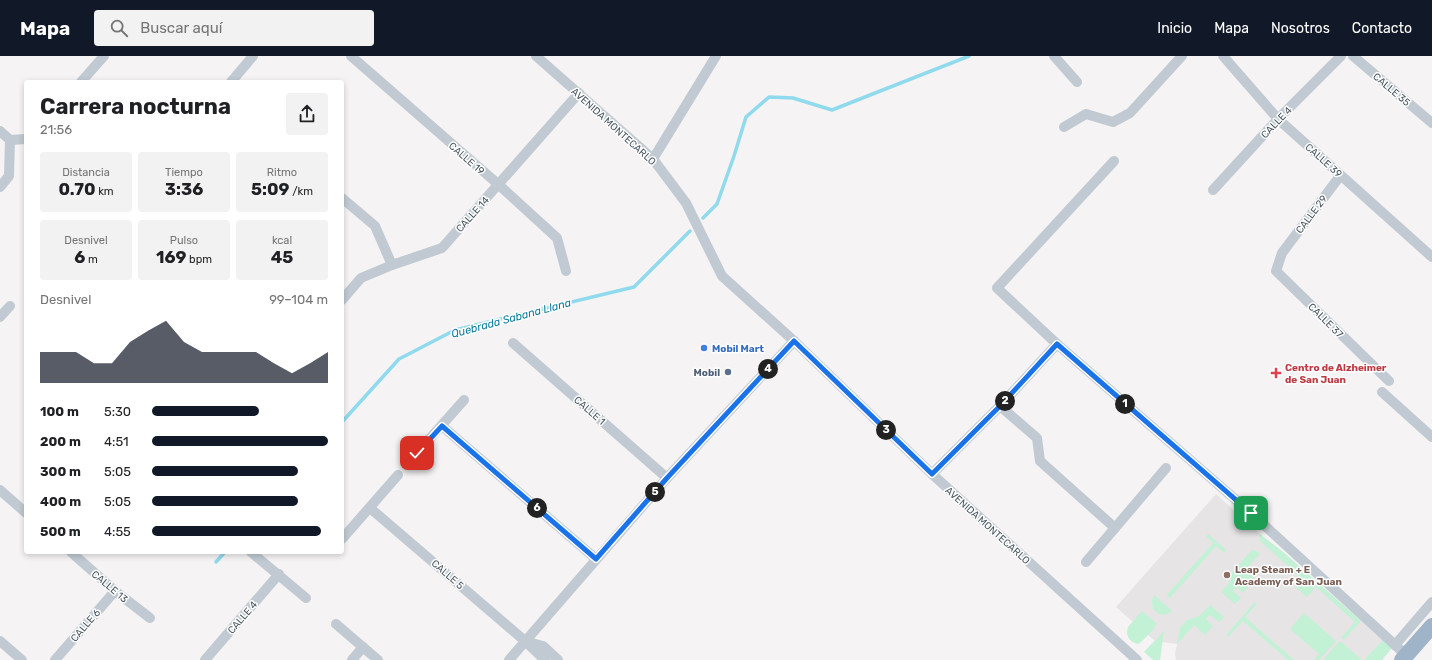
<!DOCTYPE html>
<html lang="es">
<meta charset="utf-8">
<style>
:root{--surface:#fff;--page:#f2f2f2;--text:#202124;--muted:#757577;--accent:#111827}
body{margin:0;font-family:Rubik,sans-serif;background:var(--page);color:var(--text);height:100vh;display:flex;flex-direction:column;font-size:15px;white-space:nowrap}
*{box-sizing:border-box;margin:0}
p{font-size:13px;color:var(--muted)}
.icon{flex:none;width:22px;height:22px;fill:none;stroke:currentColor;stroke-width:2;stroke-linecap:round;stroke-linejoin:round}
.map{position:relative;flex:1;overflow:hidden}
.side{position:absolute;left:24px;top:24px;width:320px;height:474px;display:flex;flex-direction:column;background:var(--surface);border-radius:4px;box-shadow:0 2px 6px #0003}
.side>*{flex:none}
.pin{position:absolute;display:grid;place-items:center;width:34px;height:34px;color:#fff;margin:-17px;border-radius:8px;box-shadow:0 2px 6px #0006}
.km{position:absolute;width:20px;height:20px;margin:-10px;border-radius:50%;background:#222;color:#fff;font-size:11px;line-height:20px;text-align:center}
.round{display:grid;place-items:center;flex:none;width:42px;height:42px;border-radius:4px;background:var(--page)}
.headline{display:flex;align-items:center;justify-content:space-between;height:68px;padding:0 16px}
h1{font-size:22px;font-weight:700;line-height:30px}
.metrics{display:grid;grid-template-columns:repeat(3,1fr);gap:6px;height:68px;padding:4px 16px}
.metrics div{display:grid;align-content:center;border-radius:4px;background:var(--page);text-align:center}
.metrics b{font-size:17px;font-weight:700}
.metrics small{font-size:11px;font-weight:400}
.metrics p{font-size:11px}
.chart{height:112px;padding:8px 16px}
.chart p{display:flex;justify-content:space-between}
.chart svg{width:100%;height:72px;margin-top:4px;fill:var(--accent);opacity:.7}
ul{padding:0 16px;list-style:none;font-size:13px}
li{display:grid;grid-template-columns:64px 48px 1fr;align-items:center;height:30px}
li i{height:10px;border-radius:5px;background:var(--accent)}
header{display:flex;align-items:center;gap:24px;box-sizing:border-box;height:56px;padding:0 20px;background:var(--accent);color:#fff}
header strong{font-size:19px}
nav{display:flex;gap:22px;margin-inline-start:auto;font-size:14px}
.search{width:280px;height:36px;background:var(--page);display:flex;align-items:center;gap:10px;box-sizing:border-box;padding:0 14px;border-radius:4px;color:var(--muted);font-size:15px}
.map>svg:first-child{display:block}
.education{fill:#e6e4e5}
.green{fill:#c3f1d5}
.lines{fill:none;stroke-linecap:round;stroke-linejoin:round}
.stream{stroke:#90daee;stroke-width:3.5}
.minor{stroke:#c1cad2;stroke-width:10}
.trunk{stroke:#9fb4c9;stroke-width:16}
.route-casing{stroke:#fff;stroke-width:8}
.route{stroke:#1a73e8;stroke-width:5}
.shop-dot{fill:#3f7fe0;stroke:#fff;stroke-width:1.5}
.service-dot{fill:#5c6f8a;stroke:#fff;stroke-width:1.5}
.health-dot{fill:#e0444e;stroke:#fff;stroke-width:1.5}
.education-dot{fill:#8d6e63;stroke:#fff;stroke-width:1.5}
.labels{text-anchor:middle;stroke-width:3;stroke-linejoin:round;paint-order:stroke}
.street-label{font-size:10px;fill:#4a5661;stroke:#fff}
.shop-label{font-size:10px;font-weight:bold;fill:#366cbe;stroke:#fff;text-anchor:start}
.health-label{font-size:10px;font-weight:bold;fill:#be3a42;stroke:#fff;text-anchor:start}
.service-label{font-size:10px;font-weight:bold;fill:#4e5e75;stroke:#fff;text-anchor:end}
.education-label{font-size:10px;font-weight:bold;fill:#785e54;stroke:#fff;text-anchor:start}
.water-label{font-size:11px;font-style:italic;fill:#0c7c9b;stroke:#fff}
</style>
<header>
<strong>Mapa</strong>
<div class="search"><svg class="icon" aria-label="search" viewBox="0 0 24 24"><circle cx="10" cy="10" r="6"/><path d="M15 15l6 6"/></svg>Buscar aquí</div>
<nav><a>Inicio</a><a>Mapa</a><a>Nosotros</a><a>Contacto</a></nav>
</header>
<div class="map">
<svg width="1432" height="604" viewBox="0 0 1432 604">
<rect width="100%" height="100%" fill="#f5f3f3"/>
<polygon class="education" points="1216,438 1261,479 1283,496 1392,592 1382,604 1176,604 1175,598 1177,588 1155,585 1116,551"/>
<g class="green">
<polygon points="1208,478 1226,494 1224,497 1216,490 1170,542 1167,539 1213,487 1206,480"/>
<polygon points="1260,478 1283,496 1361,565 1344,584 1341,582 1355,566 1316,531 1307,541 1295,531 1296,530 1294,527 1299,520 1259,484 1261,482 1258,480"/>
<polygon points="1254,494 1256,495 1260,498 1245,514 1255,523 1243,537 1237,531 1233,535 1241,542 1235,548 1221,536 1232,523 1229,520 1251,495"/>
<path d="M1154,539L1172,555C1160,565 1147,553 1154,539Z"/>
<polygon points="1255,546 1257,548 1245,561 1294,604 1288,604 1243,565 1228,581 1226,579"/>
<polygon points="1210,549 1224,561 1219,566 1210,559 1206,563 1213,570 1205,579 1194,569 1177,588 1180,572 1187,564 1199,560"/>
<path d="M1142,555L1157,568L1154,571L1155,572L1141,586L1138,588C1129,586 1125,579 1128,571Z"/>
<polygon points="1304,557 1336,585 1319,604 1314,604 1319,598 1290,573"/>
<polygon points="1164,575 1160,604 1153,604 1144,596"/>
<polygon points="1383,584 1392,592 1382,604 1366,604 1365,603"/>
<polygon points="1340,585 1362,604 1323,604"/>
</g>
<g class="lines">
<g class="stream">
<polyline points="703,162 717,148 734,100 746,61 769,41 793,42 832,54 969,0"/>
<polyline points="342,366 399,303 455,274 634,231 690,175"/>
<polyline points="216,506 225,496"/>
</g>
<g class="minor">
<polyline points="351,0 499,129 557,182 566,215"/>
<polyline points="536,0 653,103 686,147 722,220 794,285 932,418 1137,604"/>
<polyline points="1054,0 1077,26"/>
<polyline points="1223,0 1278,63 1432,201"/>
<polyline points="1353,0 1432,67"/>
<polyline points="81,26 104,0"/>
<polyline points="231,26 253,0"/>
<polyline points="1064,71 1086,58 1113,66 1130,57 1182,0"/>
<polyline points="0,75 10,84"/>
<polyline points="10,84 26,83"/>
<polyline points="653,103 716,0"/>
<polyline points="1114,105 997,232 1057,288 1251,457 1406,599"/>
<polyline points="1340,120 1282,197 1276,215 1389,325"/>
<polyline points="0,131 9,120 10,84"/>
<polyline points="1213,134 1278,63 1341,0"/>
<polyline points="342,142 375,170 392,209"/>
<polyline points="342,244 361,222 392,209 442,192 579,37"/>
<polyline points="0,261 10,250"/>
<polyline points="513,287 667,422"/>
<polyline points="1382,336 1432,381"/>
<polyline points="1000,350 1037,382 1040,405 1115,472"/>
<polyline points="442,370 596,503"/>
<polyline points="417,397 464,344"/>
<polyline points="932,418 1000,350 1057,288"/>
<polyline points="0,434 26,457"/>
<polyline points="370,452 525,585 545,604"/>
<polyline points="342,483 398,419"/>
<polyline points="71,496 115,535 150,562"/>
<polyline points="251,496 306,542"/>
<polyline points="1086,506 1166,412"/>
<polyline points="336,568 378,604"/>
<polyline points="0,585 22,604"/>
<polyline points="528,586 543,590 558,604"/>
<polyline points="1395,589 1432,546"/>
<polyline points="55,604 115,535"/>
<polyline points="205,604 279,518"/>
<polyline points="352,604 363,591"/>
<polyline points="509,604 667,422 794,285"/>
</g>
<polyline class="trunk" points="1402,604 1432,570"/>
</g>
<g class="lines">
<defs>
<polyline id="route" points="417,397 442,370 596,503 667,422 794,285 932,418 1000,350 1057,288 1251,457"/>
</defs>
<use href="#route" class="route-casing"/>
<use href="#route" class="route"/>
</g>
<circle class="shop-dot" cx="704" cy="292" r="4"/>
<circle class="service-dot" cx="728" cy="316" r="4"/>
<path class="health-dot" d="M1274 311h4v4h4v4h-4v4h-4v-4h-4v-4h4z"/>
<circle class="education-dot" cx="1227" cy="519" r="4"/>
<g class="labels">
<g class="street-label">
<text transform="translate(1392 33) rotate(40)" y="4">CALLE 35</text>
<text transform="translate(1276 66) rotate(-46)" y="4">CALLE 4</text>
<text transform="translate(614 70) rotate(42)" y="4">AVENIDA MONTECARLO</text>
<text transform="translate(467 102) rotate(41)" y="4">CALLE 19</text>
<text transform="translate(1324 104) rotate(42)" y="4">CALLE 39</text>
<text transform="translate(472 158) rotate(-48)" y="4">CALLE 14</text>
<text transform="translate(1311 158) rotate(-53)" y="4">CALLE 29</text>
<text transform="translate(1326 264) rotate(45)" y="4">CALLE 37</text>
<text transform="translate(590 354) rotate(41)" y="4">CALLE 1</text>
<text transform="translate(988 469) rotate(42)" y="4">AVENIDA MONTECARLO</text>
<text transform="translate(448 518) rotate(41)" y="4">CALLE 5</text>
<text transform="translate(110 530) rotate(40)" y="4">CALLE 13</text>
<text transform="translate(242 561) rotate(-49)" y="4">CALLE 4</text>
<text transform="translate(85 569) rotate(-49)" y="4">CALLE 6</text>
</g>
<g class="shop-label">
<text x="712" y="296">Mobil Mart</text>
</g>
<g class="health-label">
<text x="1285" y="315">Centro de Alzheimer<tspan x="1285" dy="12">de San Juan</tspan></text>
</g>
<g class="service-label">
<text x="720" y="320">Mobil</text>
</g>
<g class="education-label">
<text x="1235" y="517">Leap Steam + E<tspan x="1235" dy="12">Academy of San Juan</tspan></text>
</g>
<g class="water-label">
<text transform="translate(511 262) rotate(-15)" y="4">Quebrada Sabana Llana</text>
</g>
</g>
</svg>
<div class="pin" style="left:1251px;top:457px;background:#1e9e55"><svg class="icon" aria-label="arrive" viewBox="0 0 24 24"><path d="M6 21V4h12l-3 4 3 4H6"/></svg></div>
<div class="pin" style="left:417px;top:397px;background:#d93025"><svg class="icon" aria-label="check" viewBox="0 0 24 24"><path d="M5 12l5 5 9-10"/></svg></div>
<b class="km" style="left:1125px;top:348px">1</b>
<b class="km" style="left:1005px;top:345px">2</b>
<b class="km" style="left:886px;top:374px">3</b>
<b class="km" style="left:768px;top:313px">4</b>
<b class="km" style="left:655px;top:436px">5</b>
<b class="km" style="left:537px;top:452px">6</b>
<section class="side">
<div class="headline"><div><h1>Carrera nocturna</h1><p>21:56</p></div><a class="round"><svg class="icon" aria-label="share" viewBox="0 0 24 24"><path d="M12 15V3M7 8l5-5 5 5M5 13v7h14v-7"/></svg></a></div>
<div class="metrics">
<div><p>Distancia</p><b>0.70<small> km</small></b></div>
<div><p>Tiempo</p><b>3:36</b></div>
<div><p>Ritmo</p><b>5:09<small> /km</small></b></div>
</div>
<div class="metrics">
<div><p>Desnivel</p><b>6<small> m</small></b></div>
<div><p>Pulso</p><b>169<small> bpm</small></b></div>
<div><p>kcal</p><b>45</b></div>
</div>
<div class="chart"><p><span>Desnivel</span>99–104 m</p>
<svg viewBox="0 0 160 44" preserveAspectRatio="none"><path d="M0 44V25L10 25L20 25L30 32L40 32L50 19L60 12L70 6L80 19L90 25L100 25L110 25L120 25L130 32L140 38L150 32L160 25V44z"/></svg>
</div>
<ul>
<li><b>100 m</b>5:30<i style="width:61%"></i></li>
<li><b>200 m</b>4:51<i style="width:100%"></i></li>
<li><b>300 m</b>5:05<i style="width:83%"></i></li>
<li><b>400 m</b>5:05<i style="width:83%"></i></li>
<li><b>500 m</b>4:55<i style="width:96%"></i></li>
</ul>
</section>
</div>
